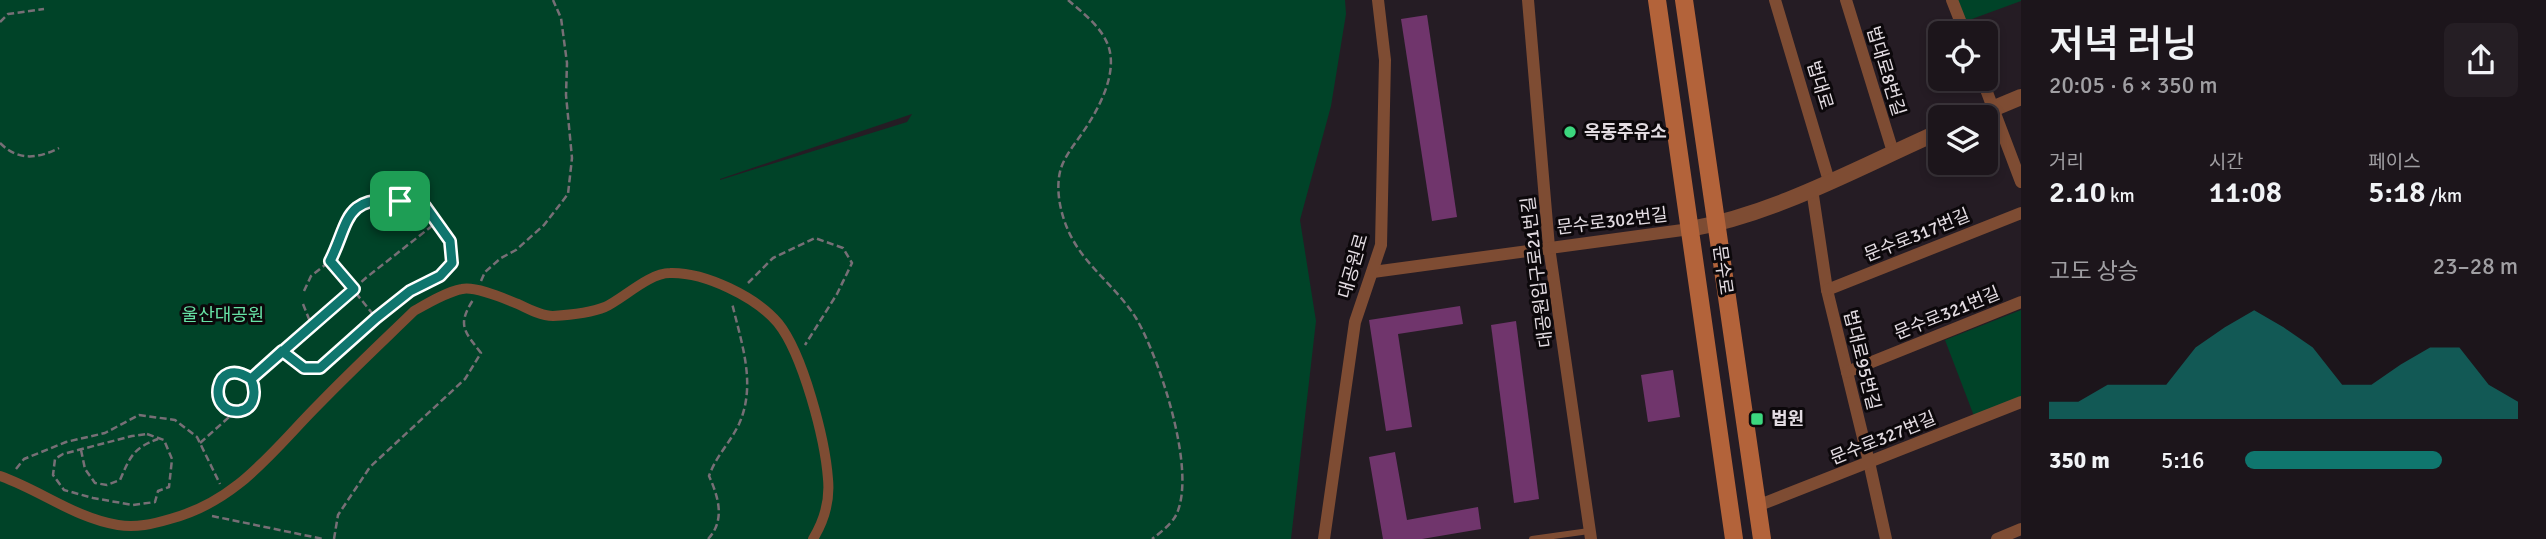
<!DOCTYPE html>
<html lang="ko">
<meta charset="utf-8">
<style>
:root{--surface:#1c151b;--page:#251e24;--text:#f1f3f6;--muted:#a09fa3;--line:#3a343a;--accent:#0f766e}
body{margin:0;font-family:Signika,"Noto Sans KR",sans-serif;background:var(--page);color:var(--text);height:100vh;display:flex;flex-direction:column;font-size:26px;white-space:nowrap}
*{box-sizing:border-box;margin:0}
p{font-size:23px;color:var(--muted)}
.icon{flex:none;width:38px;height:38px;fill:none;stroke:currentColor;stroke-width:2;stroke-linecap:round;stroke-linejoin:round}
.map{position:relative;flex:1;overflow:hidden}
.drawer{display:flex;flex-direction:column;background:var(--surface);width:525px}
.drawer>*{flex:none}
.fabs{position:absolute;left:1928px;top:21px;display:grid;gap:14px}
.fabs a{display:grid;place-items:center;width:70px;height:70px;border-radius:10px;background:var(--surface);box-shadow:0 4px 10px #0003,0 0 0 2px var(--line);font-size:35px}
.pin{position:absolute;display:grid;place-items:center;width:60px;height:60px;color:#fff;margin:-30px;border-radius:14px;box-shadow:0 4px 10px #0006}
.round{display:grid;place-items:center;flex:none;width:74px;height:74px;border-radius:10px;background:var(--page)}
.summary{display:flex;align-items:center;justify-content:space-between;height:119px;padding:0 28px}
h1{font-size:38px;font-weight:600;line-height:52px}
.figures{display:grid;grid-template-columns:repeat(3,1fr);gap:10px;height:119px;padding:7px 28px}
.figures div{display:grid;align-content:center}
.figures b{font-size:30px;font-weight:600}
.figures small{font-size:19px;font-weight:400}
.figures p{font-size:19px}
.chart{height:196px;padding:14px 28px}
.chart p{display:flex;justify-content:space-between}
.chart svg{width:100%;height:126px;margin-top:7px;fill:var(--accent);opacity:.7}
ul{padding:0 28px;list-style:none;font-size:23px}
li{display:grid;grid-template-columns:112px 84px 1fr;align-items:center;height:52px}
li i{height:18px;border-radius:9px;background:var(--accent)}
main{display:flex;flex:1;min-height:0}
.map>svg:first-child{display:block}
.green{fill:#004328;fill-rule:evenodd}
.building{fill:#70356c}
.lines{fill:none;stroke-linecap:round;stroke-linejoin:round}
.path{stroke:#776f76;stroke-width:2.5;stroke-dasharray:7 3.5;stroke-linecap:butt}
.service{stroke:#7e4c33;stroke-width:6}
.pedestrian{stroke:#7e4c33;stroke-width:10}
.minor{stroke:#7e4c33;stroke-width:12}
.tertiary{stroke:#7e4c33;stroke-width:16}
.secondary{stroke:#b3633a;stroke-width:18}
.route-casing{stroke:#fff;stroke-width:14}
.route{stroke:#0f766e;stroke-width:9}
.poi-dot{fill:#3cd77e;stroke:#0c080b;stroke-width:2.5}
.labels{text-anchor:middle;stroke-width:6;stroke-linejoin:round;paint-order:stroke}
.street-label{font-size:18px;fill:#e3dce2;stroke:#0c080b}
.poi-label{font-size:18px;font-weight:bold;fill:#e3dce2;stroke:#0c080b;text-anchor:start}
.park-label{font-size:18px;fill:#67e3a6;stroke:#0c080b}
</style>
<main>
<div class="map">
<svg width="2021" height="539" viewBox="0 0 2021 539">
<rect width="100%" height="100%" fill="#251c24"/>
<g class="green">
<path d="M0,0H1345L1346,14L1331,106L1300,220L1316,321L1291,539H0ZM912,114L907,122L720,180V179Z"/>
<polygon points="1952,0 2021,0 2021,1 1961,23"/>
<polygon points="2021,310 2021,397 1974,416 1945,340"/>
</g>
<g class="building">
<polygon points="1427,15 1457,217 1432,221 1401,19"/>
<polygon points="1460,306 1463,324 1398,334 1412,427 1386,431 1369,320"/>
<polygon points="1516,321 1539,499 1514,503 1491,325"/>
<polygon points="1673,370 1680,417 1648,422 1641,375"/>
<polygon points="1395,452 1407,520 1478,507 1481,529 1422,539 1383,539 1369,457"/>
</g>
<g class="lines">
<g class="path">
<path d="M1068,0C1083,13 1103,28 1109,48C1117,76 1098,110 1083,132C1075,144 1066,154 1061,168C1055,188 1060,212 1068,230C1083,265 1116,286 1136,318C1159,357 1199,475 1175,517C1170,525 1160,533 1152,539"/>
<polyline points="0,22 8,14 44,9"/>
<path d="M0,143C18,161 37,159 59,148"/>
<polyline points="481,281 485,272 501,258 516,250 544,225 568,194 572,158 566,95 567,63 561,18 553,0"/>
<polyline points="748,283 773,258 815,238 843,248 852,263 837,294 805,345"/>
<polyline points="304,291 311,276 330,261 348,216 364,203 388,199 413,202 425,206 450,241 452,263 440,276 410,291 376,318 330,261"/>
<polyline points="303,304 311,324"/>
<polyline points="282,351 304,368 320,368 376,318"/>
<circle cx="236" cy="391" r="19"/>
<polyline points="251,379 367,277 437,222"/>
<polygon points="147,434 164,440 172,459 169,487 158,491 155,502 133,505 93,498 64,490 53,475 55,459 63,454 132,436"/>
<polyline points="200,443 237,410"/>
<path d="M81,450L85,469L95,483L107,485L120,480C130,457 133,448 158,439"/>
<polyline points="16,469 24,459 66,442 105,433 139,415 175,420 197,437 220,484"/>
<polyline points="212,516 323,539"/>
<path d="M334,539L338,515L370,467L465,379L481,353C464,331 457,325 473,300"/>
<path d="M708,539C726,520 718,496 709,476C716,456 730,443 739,424C757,384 741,342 732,303"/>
</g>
<polyline class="service" points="1532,539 1589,531"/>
<path class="pedestrian" d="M0,476C40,490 75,518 118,525C136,528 153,524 170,519C238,501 272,451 319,404C350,372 382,342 414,311C428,303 446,292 462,289C476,286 505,299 518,304C528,309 541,316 553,316C569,315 590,313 605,307C624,298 649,273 670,273C705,272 756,297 778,323C803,354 825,439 828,479C830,500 824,521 813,539"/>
<g class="minor">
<polyline points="1528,0 1549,247 1591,539"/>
<polyline points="1775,0 1829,181"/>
<polyline points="1846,0 1893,152"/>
<polyline points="1952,0 1965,33"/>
<polyline points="1982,79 2021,182"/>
<polyline points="1812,189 1827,290 1869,462 1886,539"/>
<polyline points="1373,272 1690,229"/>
<polyline points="1827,290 2021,213"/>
<polyline points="1847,372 2021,302"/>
<polyline points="1757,506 2021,402"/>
<polyline points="1324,539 1355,322 1381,245 1385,60 1378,0"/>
<polyline points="1997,539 2021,529"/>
</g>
<g class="tertiary">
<polyline points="1973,117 2021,97"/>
<path d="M1690,229C1778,213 1859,167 1941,131"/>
</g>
<g class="secondary">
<polyline points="1657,0 1734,539"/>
<polyline points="1684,0 1762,539"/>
</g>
</g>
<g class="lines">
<defs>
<path id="route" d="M400,201C343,194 349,224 330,261L354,289L251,379C256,390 256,408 240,411C206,416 213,353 251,379L282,351L304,368H320L376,318L410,291L440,276L452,263L450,241L425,206L400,201"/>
</defs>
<use href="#route" class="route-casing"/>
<use href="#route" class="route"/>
</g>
<g class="poi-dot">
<circle cx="1570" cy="132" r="7"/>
<rect x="1750" y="412" width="14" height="14" rx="3.5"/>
</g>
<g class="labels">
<g class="street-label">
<text transform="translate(1886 71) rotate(73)" y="6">법대로8번길</text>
<text transform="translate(1820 85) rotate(73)" y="6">법대로</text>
<text transform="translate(1612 221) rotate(-7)" y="6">문수로302번길</text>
<text transform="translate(1917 235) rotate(-22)" y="6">문수로317번길</text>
<text transform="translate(1353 266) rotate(-74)" y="6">대공원로</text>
<text transform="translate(1723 270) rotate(82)" y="6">문수로</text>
<text transform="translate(1537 272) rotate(-97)" y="6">대공원입구로21번길</text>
<text transform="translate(1947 313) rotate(-22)" y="6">문수로321번길</text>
<text transform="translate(1862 360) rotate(76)" y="6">법대로95번길</text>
<text transform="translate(1883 438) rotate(-22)" y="6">문수로327번길</text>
</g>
<g class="poi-label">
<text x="1584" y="138">옥동주유소</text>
<text x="1771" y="425">법원</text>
</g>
<g class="park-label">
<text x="223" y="321">울산대공원</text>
</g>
</g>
</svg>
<div class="fabs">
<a><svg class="icon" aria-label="locate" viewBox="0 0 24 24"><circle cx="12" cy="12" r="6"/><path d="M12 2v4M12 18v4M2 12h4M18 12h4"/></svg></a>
<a><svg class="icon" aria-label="layers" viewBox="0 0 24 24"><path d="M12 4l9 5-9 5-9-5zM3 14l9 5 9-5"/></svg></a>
</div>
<div class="pin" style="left:400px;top:201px;background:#1e9e55"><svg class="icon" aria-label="arrive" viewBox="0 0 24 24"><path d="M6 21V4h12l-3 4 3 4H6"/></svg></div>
</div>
<section class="drawer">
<div class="summary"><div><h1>저녁 러닝</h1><p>20:05 · 6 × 350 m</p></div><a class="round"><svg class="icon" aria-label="share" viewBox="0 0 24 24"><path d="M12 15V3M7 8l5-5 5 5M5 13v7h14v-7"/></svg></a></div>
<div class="figures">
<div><p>거리</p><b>2.10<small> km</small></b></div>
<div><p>시간</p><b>11:08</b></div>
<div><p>페이스</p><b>5:18<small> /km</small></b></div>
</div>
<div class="chart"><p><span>고도 상승</span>23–28 m</p>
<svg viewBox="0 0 160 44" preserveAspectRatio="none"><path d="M0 44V38L10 38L20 32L30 32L40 32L50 19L60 12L70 6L80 12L90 19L100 32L110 32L120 25L130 19L140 19L150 32L160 38V44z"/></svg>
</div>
<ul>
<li><b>350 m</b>5:16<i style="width:72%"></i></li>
</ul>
</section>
</main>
